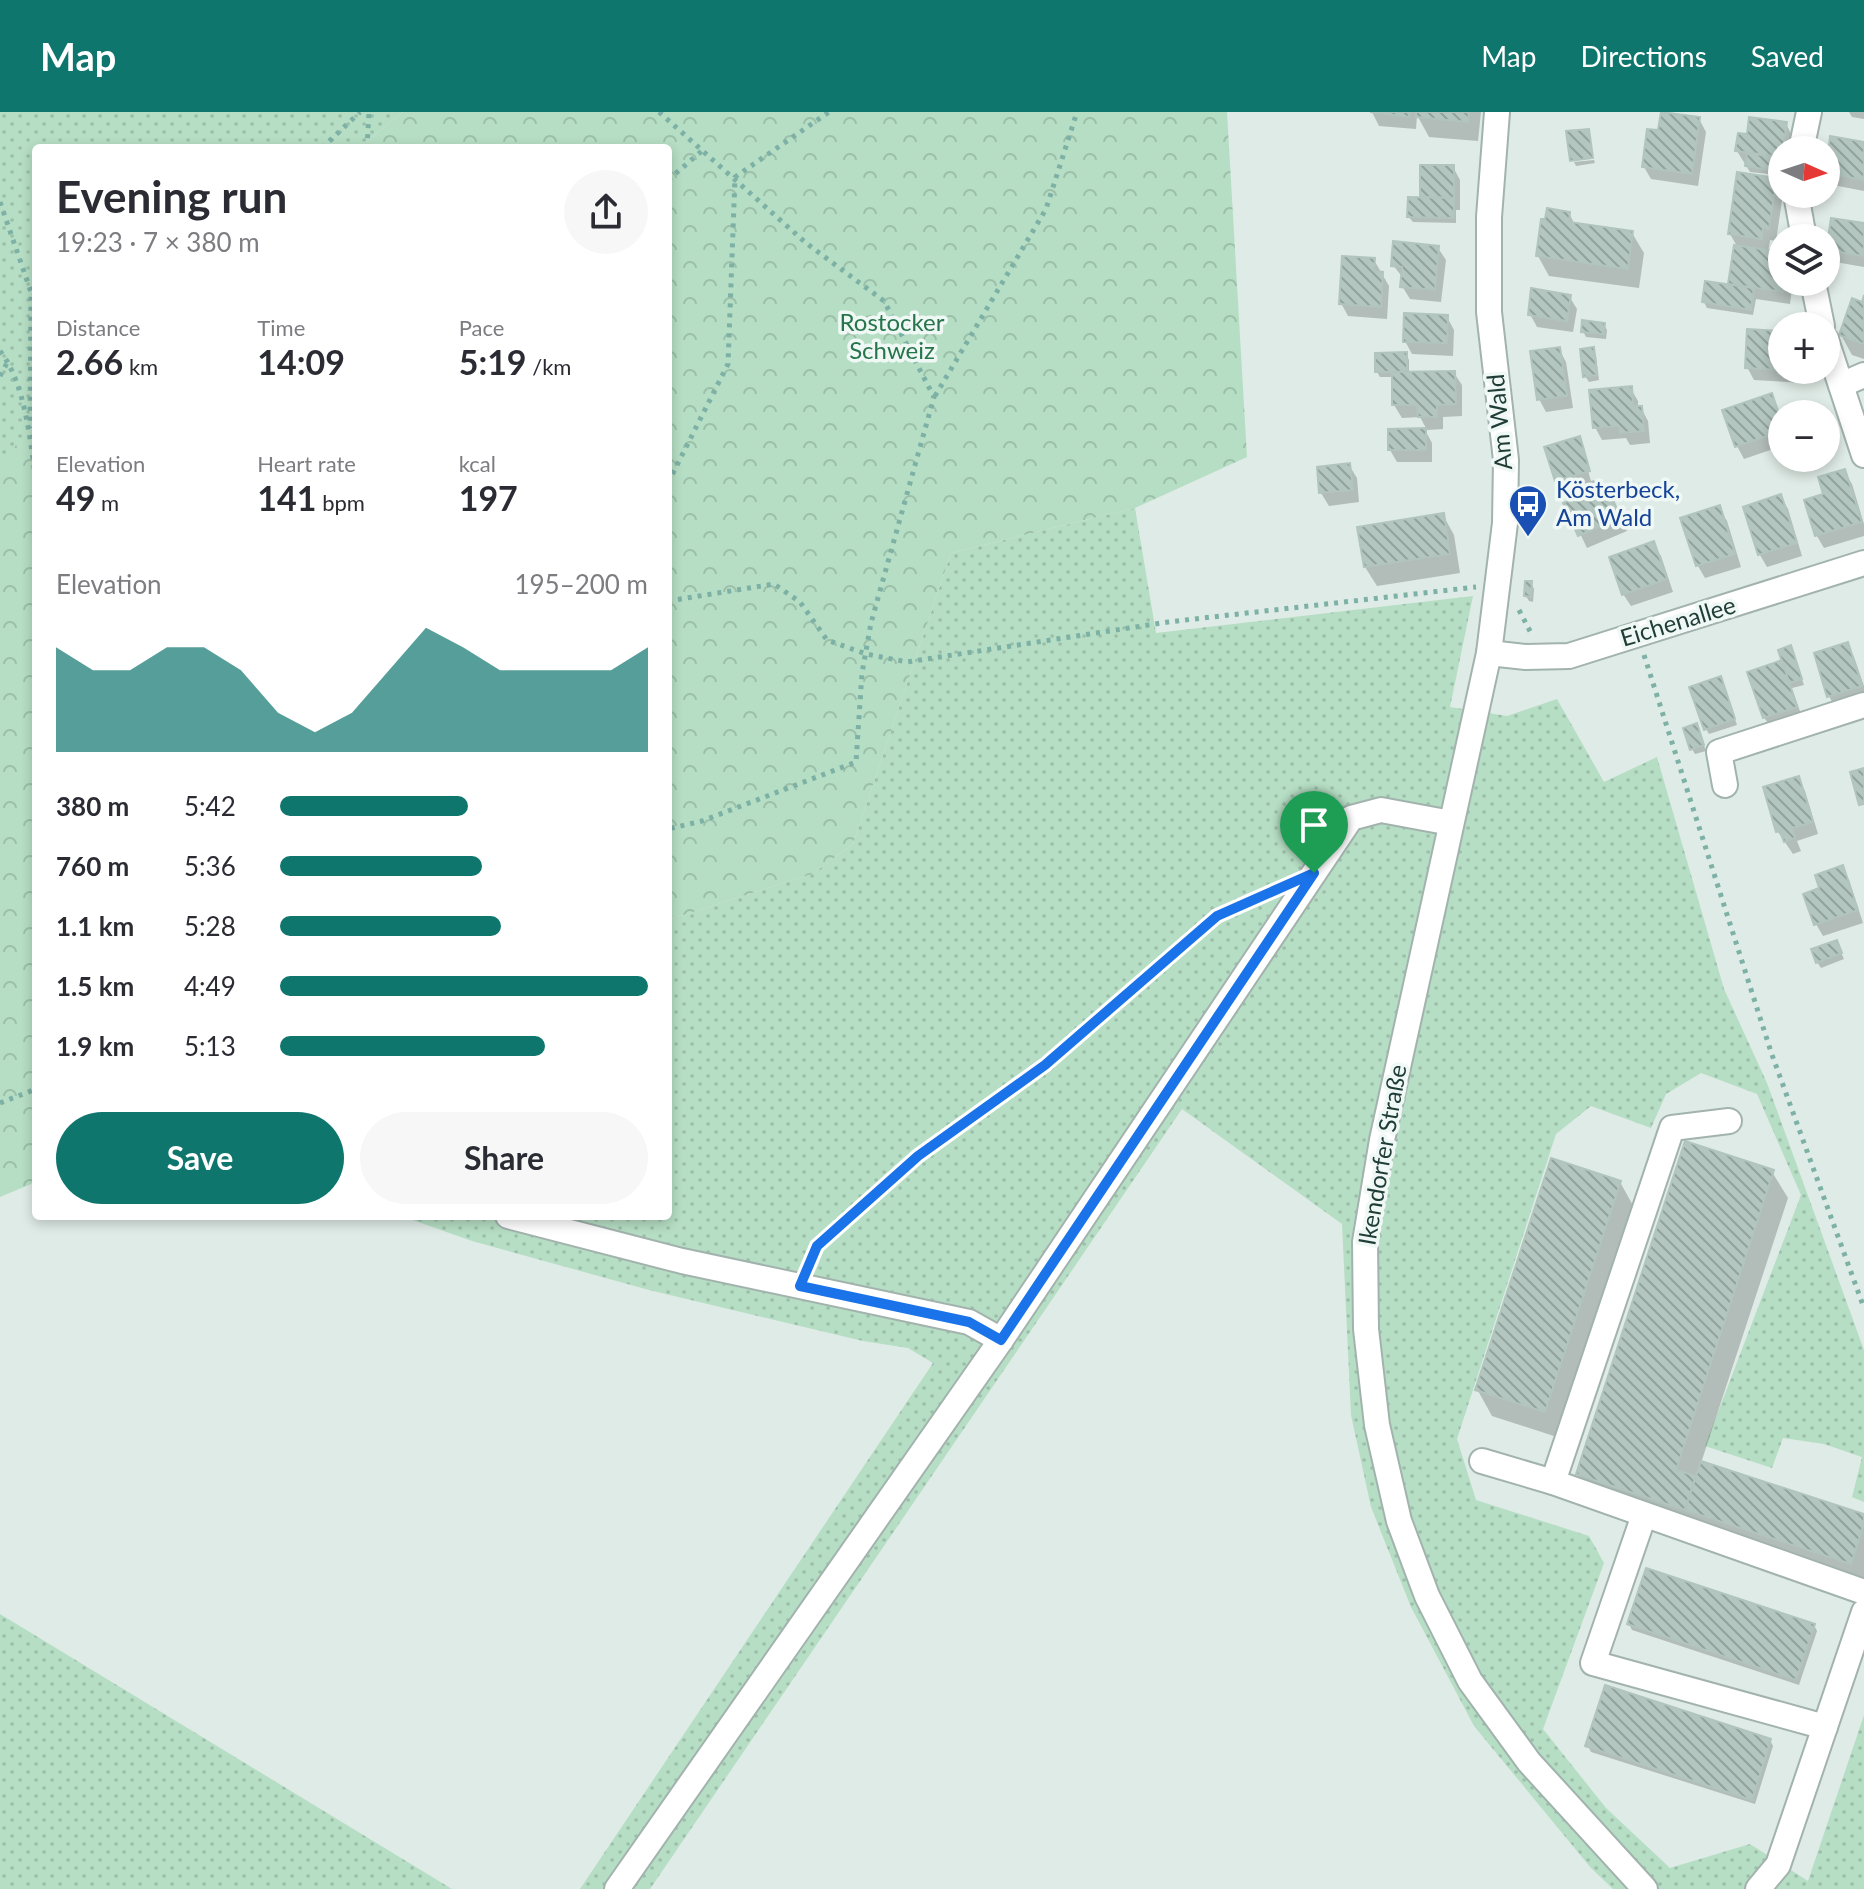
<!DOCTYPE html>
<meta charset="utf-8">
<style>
:root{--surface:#fff;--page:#f7f7f7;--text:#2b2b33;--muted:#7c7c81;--accent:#0f766e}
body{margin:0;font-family:Lato,sans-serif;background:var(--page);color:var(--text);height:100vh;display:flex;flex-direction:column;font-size:30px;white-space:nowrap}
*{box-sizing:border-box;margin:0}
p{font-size:26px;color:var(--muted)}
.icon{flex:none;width:44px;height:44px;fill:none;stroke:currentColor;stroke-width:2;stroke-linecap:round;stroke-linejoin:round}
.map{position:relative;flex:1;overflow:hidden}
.details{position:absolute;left:32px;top:32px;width:640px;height:1076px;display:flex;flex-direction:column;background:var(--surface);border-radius:8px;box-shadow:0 4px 12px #0003}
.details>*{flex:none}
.needle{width:52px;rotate:93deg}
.buttons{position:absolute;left:1768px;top:24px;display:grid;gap:16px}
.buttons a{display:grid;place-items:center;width:72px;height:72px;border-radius:50%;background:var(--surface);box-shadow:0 4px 12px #0003;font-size:40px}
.pin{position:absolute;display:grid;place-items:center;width:68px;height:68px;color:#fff;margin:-82px -34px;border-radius:50% 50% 50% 0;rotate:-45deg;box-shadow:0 0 8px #0007}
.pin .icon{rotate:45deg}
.round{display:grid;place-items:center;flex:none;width:84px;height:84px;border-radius:42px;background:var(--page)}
.summary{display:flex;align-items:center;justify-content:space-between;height:136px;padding:0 24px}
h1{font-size:44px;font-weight:700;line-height:60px}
.figures{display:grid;grid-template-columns:repeat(3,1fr);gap:12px;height:136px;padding:8px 24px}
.figures div{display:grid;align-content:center}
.figures b{font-size:34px;font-weight:700}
.figures small{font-size:22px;font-weight:400}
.figures p{font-size:22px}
.chart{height:224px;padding:16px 24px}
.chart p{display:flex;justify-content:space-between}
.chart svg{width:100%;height:144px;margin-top:8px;fill:var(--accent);opacity:.7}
.action{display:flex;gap:16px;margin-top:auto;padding:16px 24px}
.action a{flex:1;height:92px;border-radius:48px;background:var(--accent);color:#fff;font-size:32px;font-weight:700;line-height:92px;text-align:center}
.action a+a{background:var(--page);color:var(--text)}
ul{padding:0 24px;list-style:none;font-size:26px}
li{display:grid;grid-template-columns:128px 96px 1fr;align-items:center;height:60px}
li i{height:20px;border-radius:10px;background:var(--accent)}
header{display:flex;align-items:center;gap:48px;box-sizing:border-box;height:112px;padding:0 40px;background:var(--accent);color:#fff}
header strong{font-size:38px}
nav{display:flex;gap:44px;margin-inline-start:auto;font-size:28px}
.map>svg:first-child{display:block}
.grass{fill:url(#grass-dots)}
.forest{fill:url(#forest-crowns)}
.shadow{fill:#0003}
.building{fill:url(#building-back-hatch);stroke:#b1c5be;stroke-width:2}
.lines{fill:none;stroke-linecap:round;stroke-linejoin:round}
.minor-casing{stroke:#a2b3ae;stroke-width:28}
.path{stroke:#7db1a5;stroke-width:5;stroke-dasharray:4 6;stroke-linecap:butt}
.minor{stroke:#fff;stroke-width:24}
.route-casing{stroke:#fff;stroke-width:16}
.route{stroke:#1a73e8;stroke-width:10}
.labels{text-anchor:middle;stroke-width:7;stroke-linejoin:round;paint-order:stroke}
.park-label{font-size:24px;fill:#26754b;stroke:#eff8f4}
.street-label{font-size:24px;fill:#1f3c36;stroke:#eff8f4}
.transit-label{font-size:24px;fill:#164399;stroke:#eff8f4;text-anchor:start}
</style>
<header>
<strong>Map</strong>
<nav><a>Map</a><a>Directions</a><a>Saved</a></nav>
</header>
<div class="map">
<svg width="1864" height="1777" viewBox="0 0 1864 1777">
<defs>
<pattern id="grass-dots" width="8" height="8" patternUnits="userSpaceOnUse" patternTransform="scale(2)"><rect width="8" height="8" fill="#b6dec4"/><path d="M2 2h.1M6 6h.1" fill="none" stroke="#9cbfa9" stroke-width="1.8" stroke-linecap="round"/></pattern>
<pattern id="forest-crowns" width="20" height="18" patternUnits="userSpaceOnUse" patternTransform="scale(2)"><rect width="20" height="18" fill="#b6dec4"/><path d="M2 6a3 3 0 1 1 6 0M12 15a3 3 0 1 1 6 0" fill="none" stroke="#9cbfa9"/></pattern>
<pattern id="building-back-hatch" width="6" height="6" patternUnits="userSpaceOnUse" patternTransform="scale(2)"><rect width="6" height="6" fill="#b4c6c0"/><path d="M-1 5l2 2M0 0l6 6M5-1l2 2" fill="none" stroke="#92a29d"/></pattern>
</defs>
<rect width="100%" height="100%" fill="#dfebe6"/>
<g class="grass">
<polygon points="0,0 403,0 359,36 36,36 36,315 26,325 36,402 36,1065 0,1085"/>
<polygon points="1135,396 1156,521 1473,484 1450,595 1507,604 1557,587 1604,670 1657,645 1724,877 1767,971 1864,1238 1864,1390 1852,1385 1862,1345 1824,1332 1783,1326 1772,1356 1705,1334 1801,1083 1757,982 1701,961 1666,982 1651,1016 1591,994 1556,1022 1457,1327 1476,1388 1589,1424 1604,1451 1543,1617 1606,1696 1670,1756 1750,1732 1808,1769 1864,1603 1864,1777 1613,1777 1591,1756 1474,1614 1411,1495 1371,1395 1351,1303 1342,1112 1182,997 650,1777 580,1777 933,1251 908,1236 863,1229 649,1178 472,1129 401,1104 668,1104 668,808 812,762 853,732 951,441"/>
<polygon points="0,1502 452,1777 0,1777"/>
</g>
<g class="forest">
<polygon points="403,0 1227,0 1247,345 1135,396 951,441 853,732 812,762 668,808 668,36 359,36"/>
<polygon points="36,315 36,1070 0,1085 0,348"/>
</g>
<g class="shadow">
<polygon points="1372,0 1481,0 1478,29 1429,25 1417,3 1416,17 1379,14"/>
<polygon points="1849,0 1864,0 1864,7 1852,5"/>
<polygon points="1699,7 1706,20 1698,74 1651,67 1644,55 1660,20"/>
<polygon points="1786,12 1793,25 1791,38 1782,38 1782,57 1778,56 1777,63 1750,60 1737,39 1749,24"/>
<polygon points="1832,26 1864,32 1864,79 1833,73 1826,61"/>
<polygon points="1594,48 1595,51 1576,54 1574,50"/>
<polygon points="1422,55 1453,55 1460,68 1460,98 1456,98 1456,111 1413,110 1409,105 1422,87"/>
<polygon points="1776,68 1783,82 1776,129 1770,128 1768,140 1782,170 1793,170 1790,192 1756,187 1753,203 1707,196 1704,190 1730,174 1736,136 1738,136 1730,122"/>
<polygon points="1569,101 1575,113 1632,121 1644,141 1639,176 1549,164 1538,144"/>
<polygon points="1864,113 1864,155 1835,150 1827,138"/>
<polygon points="1438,136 1446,148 1441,190 1410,187 1402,174 1403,166 1393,153"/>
<polygon points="1374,148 1389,174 1387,207 1348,204 1341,191"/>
<polygon points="1569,184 1577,197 1573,220 1537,215 1530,202"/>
<polygon points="1864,189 1864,247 1852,243 1841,223"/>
<polygon points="1447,205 1454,218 1453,244 1412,242 1405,229"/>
<polygon points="1604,213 1607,218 1606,227 1586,225 1583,219"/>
<polygon points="1782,221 1782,258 1804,258 1803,271 1754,268 1747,255"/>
<polygon points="1559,237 1566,250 1573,296 1546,300 1539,287"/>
<polygon points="1593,237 1596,243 1599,268 1589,270 1585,264"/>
<polygon points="1406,242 1409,248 1409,262 1454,261 1462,273 1462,304 1443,305 1443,317 1427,318 1420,305 1402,306 1394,293 1394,265 1380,265 1377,260"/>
<polygon points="1631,277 1638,289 1638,296 1641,296 1648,309 1650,331 1630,333 1626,326 1602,328 1595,315"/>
<polygon points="1771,283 1782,307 1782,334 1744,347 1737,334"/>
<polygon points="1425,318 1432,331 1432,350 1397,350 1390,338"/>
<polygon points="1579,327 1585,338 1582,338 1591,369 1594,368 1596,372 1564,381 1556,369"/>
<polygon points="1349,353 1357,366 1359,390 1329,394 1321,381 1319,356"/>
<polygon points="1844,359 1852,372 1864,412 1864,424 1824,436 1817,424 1806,389 1825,383"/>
<polygon points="1781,385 1788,397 1802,444 1767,455 1760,443 1746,396"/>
<polygon points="1566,392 1616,394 1627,419 1587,436"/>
<polygon points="1719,396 1727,409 1741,455 1705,466 1698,454 1683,407"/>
<polygon points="1443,403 1454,423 1460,461 1377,474 1365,455"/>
<polygon points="1653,432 1661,444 1673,480 1631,494 1623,482"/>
<polygon points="1531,471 1534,477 1533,490 1529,489 1526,484"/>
<polygon points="1847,532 1854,545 1864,574 1864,588 1836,597 1829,584"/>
<polygon points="1793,541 1804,573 1792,576 1803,608 1772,618 1764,605 1784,549"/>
<polygon points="1723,572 1737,613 1709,622 1706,617"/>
<polygon points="1699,619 1706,639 1695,642 1692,637"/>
<polygon points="1798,666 1805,679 1818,722 1797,729 1801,739 1793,742 1778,720 1765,676"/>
<polygon points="1842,756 1849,768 1863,811 1823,824 1816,812 1822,778"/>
<polygon points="1839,836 1844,847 1821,856 1817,850"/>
<polygon points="1772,1060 1788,1086 1701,1351 1864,1405 1864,1477 1593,1388 1578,1362"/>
<polygon points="1620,1070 1635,1097 1560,1326 1492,1304 1477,1277"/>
<polygon points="1629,1512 1814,1513 1817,1519 1799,1573 1632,1518"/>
<polygon points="1770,1628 1773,1634 1755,1692 1591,1640 1588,1634"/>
</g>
<g class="building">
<polygon points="1370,0 1410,0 1409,5"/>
<polygon points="1416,0 1469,0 1468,10 1416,5"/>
<polygon points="1661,0 1700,5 1692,62 1642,55 1647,17 1658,18"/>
<polygon points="1749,5 1787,10 1782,45 1735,39 1738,21 1747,22"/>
<polygon points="1589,17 1593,46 1570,49 1566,19"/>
<polygon points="1830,24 1864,30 1864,68 1826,61"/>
<polygon points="1747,41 1777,45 1775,59 1745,54"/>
<polygon points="1420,53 1454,53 1454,86 1420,85"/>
<polygon points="1737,60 1777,66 1769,117 1763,116 1762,127 1728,122"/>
<polygon points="1408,85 1454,86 1454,106 1407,105"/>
<polygon points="1547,96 1570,100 1569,110 1633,119 1628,157 1536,144 1541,107 1545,107"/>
<polygon points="1831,106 1864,111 1864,144 1826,138"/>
<polygon points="1393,129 1439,134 1435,178 1400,175 1402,155 1391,154"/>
<polygon points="1734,133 1782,140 1783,180 1728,172"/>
<polygon points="1342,144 1375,146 1374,159 1383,160 1381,195 1339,192"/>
<polygon points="1705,169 1754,176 1751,198 1702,190"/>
<polygon points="1531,176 1571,183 1567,209 1528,203"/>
<polygon points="1864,183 1864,232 1839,223 1852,186 1862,190"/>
<polygon points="1404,201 1448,203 1447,231 1403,230"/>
<polygon points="1582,208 1605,211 1604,222 1581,220"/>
<polygon points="1747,217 1782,219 1782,258 1796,259 1745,256"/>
<polygon points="1560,235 1567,284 1537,288 1530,239"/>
<polygon points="1594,235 1597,263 1583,265 1580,237"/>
<polygon points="1407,240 1407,260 1375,260 1375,241"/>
<polygon points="1455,259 1456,292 1437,293 1437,305 1418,305 1417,293 1392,293 1392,260"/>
<polygon points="1632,274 1633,294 1642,294 1644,319 1620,321 1619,314 1593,316 1589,278"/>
<polygon points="1772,281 1782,311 1782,319 1735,335 1722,298"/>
<polygon points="1426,316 1426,338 1388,338 1388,317"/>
<polygon points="1580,324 1590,359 1555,369 1544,335"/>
<polygon points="1350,351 1353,378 1319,381 1317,355"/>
<polygon points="1845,357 1862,410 1815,424 1804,388 1823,382 1818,365"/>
<polygon points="1598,376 1601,381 1609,379 1621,406 1578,424 1563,391"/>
<polygon points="1781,382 1797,431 1758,443 1743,395"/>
<polygon points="1720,393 1735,442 1696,454 1680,406"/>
<polygon points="1444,401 1450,442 1364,455 1357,415"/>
<polygon points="1654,429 1667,467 1622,483 1609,445"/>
<polygon points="1525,469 1532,469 1531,485 1524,484"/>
<polygon points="1848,530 1862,574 1827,585 1814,541"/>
<polygon points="1791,533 1802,567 1789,571 1778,538"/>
<polygon points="1782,548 1797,595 1763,606 1747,560"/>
<polygon points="1721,564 1735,607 1704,618 1689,575"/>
<polygon points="1697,611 1704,633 1690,638 1683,616"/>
<polygon points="1864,656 1864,692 1859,693 1850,660"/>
<polygon points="1799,664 1813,710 1792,716 1795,726 1784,730 1780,719 1776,720 1763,675"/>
<polygon points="1843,753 1858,798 1814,813 1803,782 1819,776 1815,763"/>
<polygon points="1837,828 1842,841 1816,851 1811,837"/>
<polygon points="1685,1029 1774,1058 1676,1358 1696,1364 1685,1398 1576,1362"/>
<polygon points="1551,1046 1621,1069 1545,1300 1475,1278"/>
<polygon points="1701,1349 1864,1402 1864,1411 1851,1452 1685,1398"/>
<polygon points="1646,1456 1815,1512 1796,1568 1627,1512"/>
<polygon points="1605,1573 1771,1627 1752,1688 1585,1634"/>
</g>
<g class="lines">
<defs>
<g id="minor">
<polyline points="1497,0 1489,105 1489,200 1506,348 1505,411 1489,541 1382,1028 1365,1130 1366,1217 1377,1313 1399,1409 1427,1484 1470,1569 1529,1650 1645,1777"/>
<polyline points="1801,38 1809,0"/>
<polyline points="1796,82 1804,126"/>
<polyline points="1813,170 1822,214"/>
<polyline points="1826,228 1864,343"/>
<polyline points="1841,273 1864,263"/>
<polyline points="1489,541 1526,545 1569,544 1864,451"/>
<polyline points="1725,673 1719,640 1864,593"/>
<polyline points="508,1104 682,1149 969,1210 1001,1228"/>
<polyline points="1482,1349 1553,1370 1864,1480"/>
<polyline points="1553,1370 1672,1016 1729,1009"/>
<polyline points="1644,1403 1593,1551 1825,1615"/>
<polyline points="617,1777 1001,1228 1351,706 1381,698 1451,711"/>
<polyline points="1758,1777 1778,1753 1864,1500"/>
</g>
</defs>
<use href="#minor" class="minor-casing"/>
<g class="path">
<polyline points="659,0 806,131 884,189 934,285 871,511 862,561 856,650 702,709 668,717"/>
<polyline points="322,36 360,0"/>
<polyline points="367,36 369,0"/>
<polyline points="668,68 703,38"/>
<polyline points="0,90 31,180 30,316"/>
<path d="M0,239C25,270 31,332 36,371"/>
<polyline points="0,264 7,251"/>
<polyline points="935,284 1046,97 1077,0"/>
<polyline points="668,371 728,252 735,65 829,0"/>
<polyline points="668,489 774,472 800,490 827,528 866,542 907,550 1168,510 1476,475"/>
<polyline points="1519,498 1531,521"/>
<polyline points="1644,543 1771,940 1864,1196"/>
<polyline points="0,991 36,977"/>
<polyline points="809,1154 817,1134 918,1044 1045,953 1217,804 1273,779"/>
</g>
<use href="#minor" class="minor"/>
</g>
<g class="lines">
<defs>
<polygon id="route" points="1314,761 1001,1228 969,1210 800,1174 817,1134 918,1044 1045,953 1217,804"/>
</defs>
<use href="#route" class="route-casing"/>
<use href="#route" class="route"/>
</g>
<defs>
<symbol id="bus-pin" viewBox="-11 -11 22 30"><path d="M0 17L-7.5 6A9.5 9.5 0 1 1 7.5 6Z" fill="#1a4fb4" stroke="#eff8f4"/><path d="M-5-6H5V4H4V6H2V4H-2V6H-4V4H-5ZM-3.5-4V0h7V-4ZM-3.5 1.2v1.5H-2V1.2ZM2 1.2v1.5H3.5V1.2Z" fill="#fff"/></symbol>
</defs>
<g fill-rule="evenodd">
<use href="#bus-pin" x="1506" y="370" width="44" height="60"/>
</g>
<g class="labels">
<g class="park-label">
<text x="892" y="219">Rostocker<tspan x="892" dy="28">Schweiz</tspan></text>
</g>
<g class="street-label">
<text transform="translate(1500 310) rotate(-95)" y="8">Am Wald</text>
<text transform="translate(1678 510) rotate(-17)" y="8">Eichenallee</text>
<text transform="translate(1383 1043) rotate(-80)" y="8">Ikendorfer Straße</text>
</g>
<g class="transit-label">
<text x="1556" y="386">Kösterbeck,<tspan x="1556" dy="28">Am Wald</tspan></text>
</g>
</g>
</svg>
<div class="buttons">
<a><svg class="needle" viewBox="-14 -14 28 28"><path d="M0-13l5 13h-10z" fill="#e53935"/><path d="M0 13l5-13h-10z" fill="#7c7c81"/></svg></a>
<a><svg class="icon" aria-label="layers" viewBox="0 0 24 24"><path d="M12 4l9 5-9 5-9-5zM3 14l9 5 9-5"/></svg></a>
<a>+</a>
<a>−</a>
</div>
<div class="pin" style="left:1314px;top:761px;background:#1e9e55"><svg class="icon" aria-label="arrive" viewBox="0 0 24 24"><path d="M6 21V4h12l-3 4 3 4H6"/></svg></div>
<section class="details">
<div class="summary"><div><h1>Evening run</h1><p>19:23 · 7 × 380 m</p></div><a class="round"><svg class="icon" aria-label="share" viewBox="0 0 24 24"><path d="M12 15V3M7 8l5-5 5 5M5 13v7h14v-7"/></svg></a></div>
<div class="figures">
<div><p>Distance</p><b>2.66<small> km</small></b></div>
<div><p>Time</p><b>14:09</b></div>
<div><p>Pace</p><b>5:19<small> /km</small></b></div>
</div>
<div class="figures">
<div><p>Elevation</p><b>49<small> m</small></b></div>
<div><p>Heart rate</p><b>141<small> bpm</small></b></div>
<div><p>kcal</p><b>197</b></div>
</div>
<div class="chart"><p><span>Elevation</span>195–200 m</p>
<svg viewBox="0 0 160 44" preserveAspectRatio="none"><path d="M0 44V12L10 19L20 19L30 12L40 12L50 19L60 32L70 38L80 32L90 19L100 6L110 12L120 19L130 19L140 19L150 19L160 12V44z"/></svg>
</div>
<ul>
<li><b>380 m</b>5:42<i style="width:51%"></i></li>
<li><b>760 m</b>5:36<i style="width:55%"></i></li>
<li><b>1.1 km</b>5:28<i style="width:60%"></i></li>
<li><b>1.5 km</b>4:49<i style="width:100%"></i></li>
<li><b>1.9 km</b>5:13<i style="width:72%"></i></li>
</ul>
<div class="action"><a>Save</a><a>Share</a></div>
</section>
</div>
